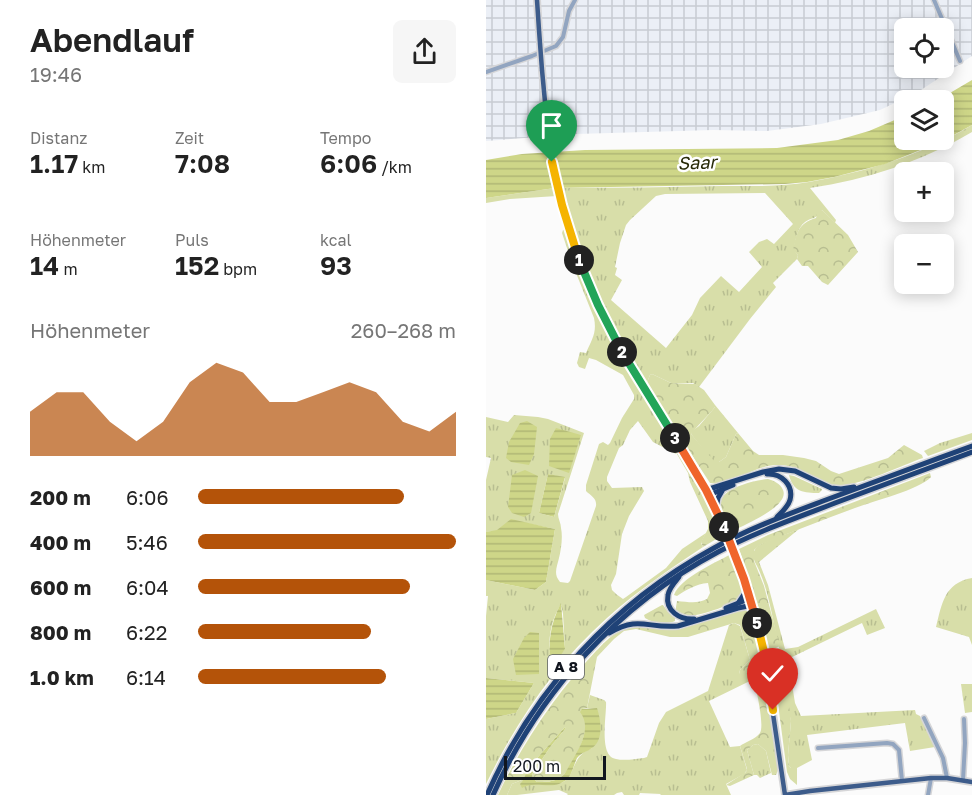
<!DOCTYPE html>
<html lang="de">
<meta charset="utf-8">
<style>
:root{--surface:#fff;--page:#f6f6f6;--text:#222;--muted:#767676;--accent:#b45309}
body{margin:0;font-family:"Golos Text",sans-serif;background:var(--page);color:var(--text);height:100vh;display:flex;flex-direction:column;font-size:22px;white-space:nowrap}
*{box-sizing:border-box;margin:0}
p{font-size:20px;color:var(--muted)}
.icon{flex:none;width:33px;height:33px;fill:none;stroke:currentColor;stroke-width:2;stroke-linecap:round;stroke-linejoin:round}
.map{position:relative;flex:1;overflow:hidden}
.details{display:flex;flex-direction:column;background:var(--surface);width:486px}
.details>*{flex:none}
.tools{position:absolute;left:408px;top:18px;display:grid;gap:12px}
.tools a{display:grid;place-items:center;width:60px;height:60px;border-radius:9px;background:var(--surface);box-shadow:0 3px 15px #0003;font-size:30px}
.scale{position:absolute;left:18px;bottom:15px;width:102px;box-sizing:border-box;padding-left:6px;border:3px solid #11161f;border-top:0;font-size:16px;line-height:21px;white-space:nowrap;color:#11161f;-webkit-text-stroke:4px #fff;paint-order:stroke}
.pin{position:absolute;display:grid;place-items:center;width:51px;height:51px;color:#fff;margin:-62px -26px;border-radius:50% 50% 50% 0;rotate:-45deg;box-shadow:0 0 6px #0007}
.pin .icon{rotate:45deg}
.km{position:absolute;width:30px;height:30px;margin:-15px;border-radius:50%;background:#222;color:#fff;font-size:16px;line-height:30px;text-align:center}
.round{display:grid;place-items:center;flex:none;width:63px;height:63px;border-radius:9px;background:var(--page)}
.head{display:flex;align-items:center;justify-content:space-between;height:102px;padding:0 30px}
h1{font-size:33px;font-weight:600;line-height:45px}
.figures{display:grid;grid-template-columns:repeat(3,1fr);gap:9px;height:102px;padding:6px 30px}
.figures div{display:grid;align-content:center}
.figures b{font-size:26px;font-weight:600}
.figures small{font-size:16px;font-weight:400}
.figures p{font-size:16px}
.chart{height:168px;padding:12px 30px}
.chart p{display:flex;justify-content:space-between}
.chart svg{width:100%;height:108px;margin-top:6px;fill:var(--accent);opacity:.7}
ul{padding:0 30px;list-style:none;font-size:20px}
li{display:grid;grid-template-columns:96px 72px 1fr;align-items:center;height:45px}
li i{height:15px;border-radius:8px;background:var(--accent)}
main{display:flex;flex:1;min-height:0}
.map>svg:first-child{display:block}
.industrial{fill:url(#industrial-grid);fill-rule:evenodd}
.grass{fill:url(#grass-tufts);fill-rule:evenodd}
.forest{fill:url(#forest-crowns)}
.water{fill:url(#water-rules)}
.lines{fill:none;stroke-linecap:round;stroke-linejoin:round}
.minor-casing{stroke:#d6d6d8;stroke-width:7}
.major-casing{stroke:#d6d6d8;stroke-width:8}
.highway-casing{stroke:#d6d6d8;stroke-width:8}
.minor{stroke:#92a5c0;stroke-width:4}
.major{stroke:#3d5c8b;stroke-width:4.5}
.highway{stroke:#1f4277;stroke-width:5}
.major-bridge-casing{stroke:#d6d6d8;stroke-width:8;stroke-linecap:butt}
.major-bridge{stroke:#3d5c8b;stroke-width:4.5}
.split-1-casing{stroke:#fff;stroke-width:12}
.split-2-casing{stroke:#fff;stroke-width:12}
.split-3-casing{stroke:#fff;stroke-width:12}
.split-4-casing{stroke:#fff;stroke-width:12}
.split-5-casing{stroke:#fff;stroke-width:12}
.split-6-casing{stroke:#fff;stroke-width:12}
.split-1{stroke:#f5b400;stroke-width:8}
.split-2{stroke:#22a559;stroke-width:8}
.split-3{stroke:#22a559;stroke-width:8}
.split-4{stroke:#f0652b;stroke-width:8}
.split-5{stroke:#f0652b;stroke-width:8}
.split-6{stroke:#f5b400;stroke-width:8}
.labels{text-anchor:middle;stroke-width:5;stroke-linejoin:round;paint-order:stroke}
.shield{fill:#fff;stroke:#585c62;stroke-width:1.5}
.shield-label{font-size:15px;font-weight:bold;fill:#11161f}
.water-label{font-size:18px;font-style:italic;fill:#292b09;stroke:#fff}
</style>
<main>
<section class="details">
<div class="head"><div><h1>Abendlauf</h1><p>19:46</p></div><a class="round"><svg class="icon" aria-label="share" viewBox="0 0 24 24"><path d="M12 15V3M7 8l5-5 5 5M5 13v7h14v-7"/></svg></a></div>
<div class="figures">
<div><p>Distanz</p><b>1.17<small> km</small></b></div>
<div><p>Zeit</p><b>7:08</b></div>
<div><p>Tempo</p><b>6:06<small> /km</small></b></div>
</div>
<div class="figures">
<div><p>Höhenmeter</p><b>14<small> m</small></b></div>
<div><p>Puls</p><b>152<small> bpm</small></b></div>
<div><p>kcal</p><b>93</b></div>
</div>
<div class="chart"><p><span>Höhenmeter</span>260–268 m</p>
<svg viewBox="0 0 160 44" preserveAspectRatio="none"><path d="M0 44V26L10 18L20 18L30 30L40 38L50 30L60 14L70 6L80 10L90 22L100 22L110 18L120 14L130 18L140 30L150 34L160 26V44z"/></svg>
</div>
<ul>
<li><b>200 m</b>6:06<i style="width:80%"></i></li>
<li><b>400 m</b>5:46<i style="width:100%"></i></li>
<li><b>600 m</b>6:04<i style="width:82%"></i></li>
<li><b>800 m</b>6:22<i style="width:67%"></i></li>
<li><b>1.0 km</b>6:14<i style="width:73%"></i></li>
</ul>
</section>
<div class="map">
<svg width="486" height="795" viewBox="0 0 486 795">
<defs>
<pattern id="industrial-grid" width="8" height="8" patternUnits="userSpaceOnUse" patternTransform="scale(1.5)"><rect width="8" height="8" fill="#ebeff6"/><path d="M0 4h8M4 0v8" fill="none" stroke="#c8ccd2"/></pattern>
<pattern id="grass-tufts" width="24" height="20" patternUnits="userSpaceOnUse" patternTransform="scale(1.5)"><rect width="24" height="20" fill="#d8dea9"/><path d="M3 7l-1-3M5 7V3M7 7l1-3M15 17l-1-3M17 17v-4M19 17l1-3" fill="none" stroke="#b8be91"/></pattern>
<pattern id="forest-crowns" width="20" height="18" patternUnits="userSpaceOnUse" patternTransform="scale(1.5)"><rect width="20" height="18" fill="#d8dea9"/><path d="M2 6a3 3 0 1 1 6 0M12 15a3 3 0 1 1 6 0" fill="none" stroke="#b8be91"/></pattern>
<pattern id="water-rules" width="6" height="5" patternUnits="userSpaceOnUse" patternTransform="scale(1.5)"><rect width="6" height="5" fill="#ced688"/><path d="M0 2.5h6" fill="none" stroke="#b0b775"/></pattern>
</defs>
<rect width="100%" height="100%" fill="#fbfbfb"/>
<path class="industrial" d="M0,0H486V56L432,92L394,110L335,124L281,131L227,130L90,134L0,141ZM418,28H458V68H418Z"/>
<g class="grass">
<path d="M486,125V132C437,161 380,180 324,188L350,220L349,223L336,210C328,221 328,216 319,222C311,228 309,241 308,251L312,255L311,259L287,283L290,287L264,319L213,387L207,383H185L166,374L164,375L160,385L142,356L137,359L190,446L188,448L190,454L167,442L152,421L144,430L137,445L133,448L121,477V481L126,488L156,487L158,491L143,516L136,534L130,574L125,585L126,590L130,594L137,599L140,597L180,568L196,549L220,533L215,543L217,547C184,569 151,591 121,618C69,664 30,722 0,784V719L30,713L48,683L0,678V616L2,596H0V580L49,590L60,582L69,529L25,520L11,531L0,532V480L5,458L0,457V417L22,422L28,415L52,417L62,419L98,433L72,514C72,519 75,523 75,528C77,537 75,550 73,558C71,567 67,574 74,582L82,583L84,581L110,506C111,498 105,496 100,491V485L113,444L117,442L122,445L124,443L136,418L148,399V395L137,375L110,360L103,358L99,369L93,367L91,363L94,352L100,353C106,339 111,333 108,318L86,263L76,233L77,230L80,229L81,234L88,232L76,188C129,188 182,187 236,186C264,186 294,187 323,182C379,172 436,155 486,125ZM279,193L307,224L288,244L281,239L273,242L263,252L276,267L253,292L235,276L214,298L206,315L180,348L125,300L136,280L129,275L131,268L129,267L134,243L140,225L144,220L170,196L179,194ZM62,474L79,478L68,517L53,513ZM75,604L77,614L79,649L64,665C62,644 63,623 75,604Z"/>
<polygon points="69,188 71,196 24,199 0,203 0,198"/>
<polygon points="229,405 252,433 250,434 240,457 233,462 228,462 224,458 205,434 206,431 213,426 229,407"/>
<polygon points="486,433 486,440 442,456 438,451 454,443"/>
<path d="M303,475L308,476L336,489V490L333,493C318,493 307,492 303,475Z"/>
<path d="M313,529L273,562L282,585L299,649L312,647L390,609L399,628L381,635L376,623L302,659L309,703L315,716L429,710L430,714L434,716L449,747L424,751L419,723L321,735L326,760L311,768H305L303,766L302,755L305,721L288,650L293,648C287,622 283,590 271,566C268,561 265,554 270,548C275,542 304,533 313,529Z"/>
<path d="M486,578V645L483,637L450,627C456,604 458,583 486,578Z"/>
<path d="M248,623L254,626L264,660L254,670L253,674L265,671L266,672L268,679L223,701L244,747L254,746L261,770L258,774L240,784L245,795H174L175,794L154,793L153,795H138L136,792L131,793L128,795H81L82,794L73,790L31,795H21L26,784L38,779L37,781L40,785C52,782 63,787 75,783C90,778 84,756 106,748L111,709L101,708L104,695L118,700L120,702C121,714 112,757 130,759C138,761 149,759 158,758L161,757L173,723L180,712L222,691L243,625Z"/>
<polygon points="475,684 486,684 486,712 479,713"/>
<polygon points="272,744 280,751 285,773 274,778 271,775 268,775 261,750 267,745"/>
</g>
<g class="forest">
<path d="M336,210L362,235L372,252L342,285L336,282L322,266H316L311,259L312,255L307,251C310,234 312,223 330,218L332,211Z"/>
<path d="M166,374L185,383L209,384L218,390L229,405V407C223,415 209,428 205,434L229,462H233L240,457L250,434L252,433L267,451L273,455H297L318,458L330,461L345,471L353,474L402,458L418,445L436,455L437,458C416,465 368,489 348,485C328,481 314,464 291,465C269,465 246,486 224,483L160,385L164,375Z"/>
<polygon points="190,446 228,516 237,535 217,547 215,542 222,529 222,521 204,482 202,473 188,449"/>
<path d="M444,473L445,477C433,490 387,501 369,508C337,520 305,532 274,545L268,550V561L278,586L294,646L288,649L289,652L294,654L298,667L305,721L302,755L303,766L305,768H311V785L304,779L301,772L287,666L275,615L253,549L282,535Z"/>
<path d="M282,479C288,481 294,483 297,490C304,506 260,524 249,530H245C242,522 234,511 235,502C236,488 269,480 282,479Z"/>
<path d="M245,554C247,561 258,588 255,595C252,604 213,616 203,616C199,615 194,613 190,610V607L191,601C203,602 211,604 221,599L224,593L222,583C210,584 200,590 191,596L188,595C194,578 229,563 245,554Z"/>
<path d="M176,605H177L182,612L189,618V621C180,625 167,623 159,618L158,615Z"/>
<path d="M256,609L261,611C268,622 270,637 273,651C282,690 286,730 292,770L290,775H286L280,751L272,744L267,745L261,750L268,775L244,786L240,785L260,772L261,769L254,746C259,742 270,739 274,733C279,724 269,684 266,672L264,671L254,676L253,674L254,670L264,660L254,625L248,623L202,637H184L150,629L138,631L128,639L111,657L101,708L96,709C96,714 99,718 100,723C101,736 85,771 74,778C67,782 58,782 51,782L47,778L46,774L65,746L80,728L79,727L43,767L38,779L26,784L21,795H12C37,742 70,694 110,651C118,643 128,632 139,628C155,622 172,629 188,630Z"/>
</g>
<g class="water">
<polygon points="486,80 486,125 455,142 399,164 348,177 321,182 299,184 69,188 0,198 0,160 36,154 99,150 291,148 352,140 383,131 418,116 418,140 458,140 458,100 452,100"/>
<polygon points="41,421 51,427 48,454 43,465 25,462 20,458 23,442 34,423"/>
<polygon points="70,428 95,435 83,473 63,466 64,439"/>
<polygon points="39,470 52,476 45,513 38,517 26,513 22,507 26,475"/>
<polygon points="62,474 79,477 68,517 53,513"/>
<polygon points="25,519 69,529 60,582 49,590 0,580 0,532 11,530"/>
<path d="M75,603L79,649L68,665L64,666C62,643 64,624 75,603Z"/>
<polygon points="44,632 53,633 53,674 30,675 27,659 38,638"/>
<polygon points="0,678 48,683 30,713 0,719"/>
<path d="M111,708C115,720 118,740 106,748C101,752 96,752 91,758C87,766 86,778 77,782C64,790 48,780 36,788L34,784C39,780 39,773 43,767L79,727L80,728L65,746L46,774L47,778L51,782C59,782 68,782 75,777C80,774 82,767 86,761C94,747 106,727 94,712L96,709Z"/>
</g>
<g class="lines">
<defs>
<g id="minor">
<polyline points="448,0 474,61"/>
<polyline points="0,72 46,56 70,46 77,37 83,11 89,0"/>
<polyline points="438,718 457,758 461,778"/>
<polyline points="332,748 401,743 407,744 413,750 416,781"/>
<polyline points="477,780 479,743 478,719"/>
<polyline points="442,795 445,778"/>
</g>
<g id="major">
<polyline points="51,0 53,30"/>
<path d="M56,70C59,100 61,130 66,160C79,233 107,305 145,368C176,421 216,471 239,529"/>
<polyline points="249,555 266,603 278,653 299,795 324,791 445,778 461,778 486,782"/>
</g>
<g id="highway">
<path d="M281,474C295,473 308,485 304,500C302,507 296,512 291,517"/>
<polyline points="220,490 277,472 293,469 309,471 345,488 355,489 368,487"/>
<polyline points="223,495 247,485"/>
<polyline points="230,509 232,498 236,491"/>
<path d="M193,577C188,583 183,588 182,595C179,611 194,620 208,619"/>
<polyline points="253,602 259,593 258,579"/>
<polyline points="240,608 260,600 266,603"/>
<path d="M123,633C154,615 161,629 192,626L252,608L267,605"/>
<path d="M1,795C47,690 127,603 228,548C262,529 300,515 337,501C386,483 436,464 486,446"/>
<path d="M7,795C53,692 132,605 232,552C270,532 310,518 349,503C395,486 440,469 486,452"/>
</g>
</defs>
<use href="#minor" class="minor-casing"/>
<use href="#major" class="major-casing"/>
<use href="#highway" class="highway-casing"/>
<use href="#minor" class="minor"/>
<use href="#major" class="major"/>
<use href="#highway" class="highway"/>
<defs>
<g id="major-bridge">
<polyline points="53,30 56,70"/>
<polyline points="239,529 249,555"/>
</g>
</defs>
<use href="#major-bridge" class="major-bridge-casing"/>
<use href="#major-bridge" class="major-bridge"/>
</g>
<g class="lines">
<defs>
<polyline id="split-1" points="66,162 76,205 93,260"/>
<polyline id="split-2" points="93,260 112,305 136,352"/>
<polyline id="split-3" points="136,352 189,438"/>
<polyline id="split-4" points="189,438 220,490 238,527"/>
<polyline id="split-5" points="238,527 258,579 271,623"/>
<polyline id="split-6" points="271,623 278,652 287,710"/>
</defs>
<use href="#split-1" class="split-1-casing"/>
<use href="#split-2" class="split-2-casing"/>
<use href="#split-3" class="split-3-casing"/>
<use href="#split-4" class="split-4-casing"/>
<use href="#split-5" class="split-5-casing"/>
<use href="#split-6" class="split-6-casing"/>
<use href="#split-1" class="split-1"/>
<use href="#split-2" class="split-2"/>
<use href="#split-3" class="split-3"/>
<use href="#split-4" class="split-4"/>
<use href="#split-5" class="split-5"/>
<use href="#split-6" class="split-6"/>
</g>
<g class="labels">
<rect class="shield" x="62" y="655" width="36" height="24" rx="4.5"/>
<g class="shield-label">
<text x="80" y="672">A 8</text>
</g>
<g class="water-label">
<text transform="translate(211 163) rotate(-2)" y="6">Saar</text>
</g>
</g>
</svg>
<div class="tools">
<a><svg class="icon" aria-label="locate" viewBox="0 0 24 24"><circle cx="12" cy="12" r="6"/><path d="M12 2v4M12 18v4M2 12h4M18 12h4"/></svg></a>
<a><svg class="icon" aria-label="layers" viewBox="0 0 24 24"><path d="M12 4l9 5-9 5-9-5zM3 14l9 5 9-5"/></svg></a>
<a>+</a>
<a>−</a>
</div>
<div class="scale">200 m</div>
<div class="pin" style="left:66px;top:162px;background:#1e9e55"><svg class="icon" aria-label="arrive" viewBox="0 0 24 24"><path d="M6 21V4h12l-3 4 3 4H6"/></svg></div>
<div class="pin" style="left:287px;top:710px;background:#d93025"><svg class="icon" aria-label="check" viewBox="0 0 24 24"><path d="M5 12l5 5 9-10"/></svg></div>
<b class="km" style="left:93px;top:260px">1</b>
<b class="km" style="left:136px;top:352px">2</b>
<b class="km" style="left:189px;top:438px">3</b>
<b class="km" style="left:238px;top:527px">4</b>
<b class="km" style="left:271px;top:623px">5</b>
</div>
</main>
